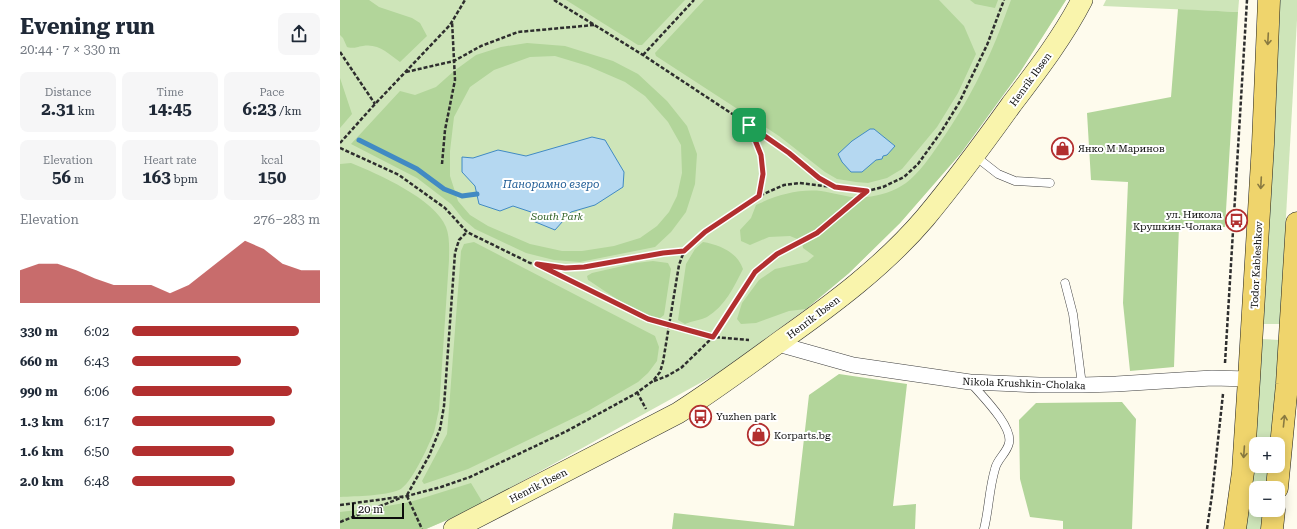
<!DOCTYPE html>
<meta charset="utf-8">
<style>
:root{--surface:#fff;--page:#f6f6f7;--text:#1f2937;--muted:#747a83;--accent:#b22f2f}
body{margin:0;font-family:"Roboto Serif",serif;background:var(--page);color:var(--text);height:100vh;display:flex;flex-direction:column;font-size:15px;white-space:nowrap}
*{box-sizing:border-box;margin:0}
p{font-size:13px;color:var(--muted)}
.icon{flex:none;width:22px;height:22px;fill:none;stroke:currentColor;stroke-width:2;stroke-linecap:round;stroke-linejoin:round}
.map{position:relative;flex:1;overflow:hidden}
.panel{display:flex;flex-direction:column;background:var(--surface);width:340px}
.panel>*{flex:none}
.controls{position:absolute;left:909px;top:437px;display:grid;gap:8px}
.controls a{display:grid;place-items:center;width:36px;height:36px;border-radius:8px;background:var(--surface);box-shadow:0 2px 10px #0003;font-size:20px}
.scale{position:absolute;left:12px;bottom:10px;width:52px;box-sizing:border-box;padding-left:4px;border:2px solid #0c0c0c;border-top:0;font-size:11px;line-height:14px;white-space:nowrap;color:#0c0c0c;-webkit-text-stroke:3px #fff;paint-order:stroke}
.pin{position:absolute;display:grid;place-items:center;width:34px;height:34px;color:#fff;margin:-17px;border-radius:8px;box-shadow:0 2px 6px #0006}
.round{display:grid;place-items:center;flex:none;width:42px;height:42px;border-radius:8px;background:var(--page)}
.head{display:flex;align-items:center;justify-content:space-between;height:68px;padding:0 20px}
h1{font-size:22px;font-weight:700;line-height:30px}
.stats{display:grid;grid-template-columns:repeat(3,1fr);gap:6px;height:68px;padding:4px 20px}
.stats div{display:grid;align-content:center;border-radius:8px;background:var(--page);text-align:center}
.stats b{font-size:17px;font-weight:700}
.stats small{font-size:11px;font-weight:400}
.stats p{font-size:11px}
.chart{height:112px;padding:8px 20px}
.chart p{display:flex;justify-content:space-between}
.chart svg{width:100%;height:72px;margin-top:4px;fill:var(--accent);opacity:.7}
ul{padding:0 20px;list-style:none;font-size:13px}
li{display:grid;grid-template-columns:64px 48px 1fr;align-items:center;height:30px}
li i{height:10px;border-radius:5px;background:var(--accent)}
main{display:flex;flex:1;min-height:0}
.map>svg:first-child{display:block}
.green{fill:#cee5b9}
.forest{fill:#b2d59a;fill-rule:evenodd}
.water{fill:#b5d8f1;stroke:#418ac3}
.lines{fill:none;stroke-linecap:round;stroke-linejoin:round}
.stream{stroke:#418ac3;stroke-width:5}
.service-casing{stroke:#3f3f3f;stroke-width:9}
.minor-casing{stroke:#3f3f3f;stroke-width:16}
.secondary-casing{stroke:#2e2e2e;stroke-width:22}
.primary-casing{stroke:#1d1d1d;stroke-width:23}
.path{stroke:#2e2e2e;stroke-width:2.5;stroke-dasharray:4 2;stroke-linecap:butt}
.service{stroke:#fff;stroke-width:8}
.minor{stroke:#fff;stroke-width:15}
.secondary{stroke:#f9f4ac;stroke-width:21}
.primary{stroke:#efd46c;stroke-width:22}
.oneway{stroke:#897a41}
.route-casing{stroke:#fff;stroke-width:8}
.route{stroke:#b22f2f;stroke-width:5}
.labels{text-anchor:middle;stroke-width:4;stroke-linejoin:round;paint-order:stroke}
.street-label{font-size:10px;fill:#0c0c0c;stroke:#fff}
.poi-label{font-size:10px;fill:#0c0c0c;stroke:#fff;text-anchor:start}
.park-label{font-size:10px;font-style:italic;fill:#2c5f22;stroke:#fff}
.water-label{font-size:11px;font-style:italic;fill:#1f5c95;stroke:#fff}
</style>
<main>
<section class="panel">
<div class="head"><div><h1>Evening run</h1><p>20:44 · 7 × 330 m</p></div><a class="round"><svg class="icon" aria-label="share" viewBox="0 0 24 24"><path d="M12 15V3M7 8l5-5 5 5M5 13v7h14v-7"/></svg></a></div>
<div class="stats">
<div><p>Distance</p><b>2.31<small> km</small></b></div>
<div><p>Time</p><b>14:45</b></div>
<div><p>Pace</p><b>6:23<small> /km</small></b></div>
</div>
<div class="stats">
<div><p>Elevation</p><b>56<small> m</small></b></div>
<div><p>Heart rate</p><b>163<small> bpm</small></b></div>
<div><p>kcal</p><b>150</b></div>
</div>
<div class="chart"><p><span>Elevation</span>276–283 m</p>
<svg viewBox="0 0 160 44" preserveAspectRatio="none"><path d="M0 44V24L10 20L20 20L30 24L40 29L50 33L60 33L70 33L80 38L90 33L100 24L110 15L120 6L130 11L140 20L150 24L160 24V44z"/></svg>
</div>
<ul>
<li><b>330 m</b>6:02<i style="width:89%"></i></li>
<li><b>660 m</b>6:43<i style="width:58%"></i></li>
<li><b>990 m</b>6:06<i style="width:85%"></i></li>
<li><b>1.3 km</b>6:17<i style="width:76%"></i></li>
<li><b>1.6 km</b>6:50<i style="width:54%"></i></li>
<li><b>2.0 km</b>6:48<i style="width:55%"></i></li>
</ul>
</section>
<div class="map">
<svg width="957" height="529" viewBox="0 0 957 529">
<rect width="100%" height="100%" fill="#fefbed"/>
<g class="green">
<polygon points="0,0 726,0 680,72 621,153 560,223 509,273 466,309 380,372 128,511 86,529 0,529"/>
<polygon points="766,0 899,0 898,12 763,6"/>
<polygon points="938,0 957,0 957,20 940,324 922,324"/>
<polygon points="921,339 939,340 932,444 916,444 916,466 931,466 929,488 916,488 916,510 927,510 924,529 905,529"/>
</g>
<g class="forest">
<path d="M0,0H29L39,7L72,18L80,23L87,36L60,62C49,54 38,43 23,46C15,47 15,49 7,47L3,38L0,35Z"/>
<polygon points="226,0 345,0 302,45 298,45"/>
<path d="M364,0H599L624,26L636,54L618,93L597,127L562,169L547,178L528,183L516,182L497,179L485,172L439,136L316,56L315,53ZM530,129H534L555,146L543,156L542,159L536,160L512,141Z"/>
<polygon points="630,0 658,0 655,8 635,4"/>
<path d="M671,0H726L680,72L621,153L560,223L509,273L466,309L449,311L416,323L401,324L397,319L402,303L419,280L435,269L467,262L474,256L463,248L462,241L450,236L429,237L410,245L401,241L400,230L411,218L416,205C437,195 458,189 481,191C495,193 511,199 526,197C539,196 555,191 566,183C579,173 590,157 599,144C617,118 633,91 646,62C656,42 663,21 671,0Z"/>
<polygon points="838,9 898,12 885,227 839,226 834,367 790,371 783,303 788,182 751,180 747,113 831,97"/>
<path d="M187,43L225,46L273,61L298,74L327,101L347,126L357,154L355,184L346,212L331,232L315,247L240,262L214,260L186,253L135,229L123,219L111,204L77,178L11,144L60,91L75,95L96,87L114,71L136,55L161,47ZM215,56L248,66L285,82L305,96L328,122L341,145L342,173L337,196L329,212L317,226L300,238L274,246L242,251H222L190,244L148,226L130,215L118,201L110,176V151L114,117L130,87L154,70L190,57Z"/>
<polygon points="0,78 12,114 0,128"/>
<path d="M11,163C38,174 95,199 106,227C110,237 109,250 109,260L99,410C97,417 96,425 94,432C89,445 71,485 59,490C44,496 17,496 0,497V164Z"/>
<polygon points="134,242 315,336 319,347 317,361 308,373 298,382 248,411 128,469 84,484 82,481 107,434 108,422 121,251 124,244"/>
<path d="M363,242C380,245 397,252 403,269C394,287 385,306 367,317C361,320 352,321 345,324L338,320L346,264L355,249Z"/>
<path d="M313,261L328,263L331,269L324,315L319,319C302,318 264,290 248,280L247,276L252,273L296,263Z"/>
<polygon points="499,374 567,384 553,506 576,504 575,529 332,529 334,513 454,526 469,395"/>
<polygon points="782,402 796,419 792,529 723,529 723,521 690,517 680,479 679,420 696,403"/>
<polygon points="131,483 143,503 128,511 86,529 0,529 0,512 35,508 70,502"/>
</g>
<g class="water">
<polygon points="530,129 534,129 555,146 547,155 543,156 542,159 536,160 522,172 511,172 502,162 498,154 512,141"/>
<polygon points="252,137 265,140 284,172 283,187 255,205 231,212 215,230 193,221 191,212 173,206 160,211 139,204 135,186 122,172 122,157 133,158 158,150 186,156"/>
</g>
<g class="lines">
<polyline class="stream" points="19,140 77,169 104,189 122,196 137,194"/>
<defs>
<g id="service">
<polyline points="635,156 658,174 675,181 710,183"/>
<polyline points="725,283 733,314 742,385"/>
<path d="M630,382C641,395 673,426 669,443C667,453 657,459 655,469C649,489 649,509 644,529"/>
</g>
<polyline id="minor" points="438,344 513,365 630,382 699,385 742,385 776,384 872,378 909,379"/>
<path id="secondary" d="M114,529L338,413C374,390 408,365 442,340C493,304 544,266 585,218C615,182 643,144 671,105C696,72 723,37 742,0"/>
<g id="primary">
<polyline points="937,488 947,384 957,223"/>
<polyline points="895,529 903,472 909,379 923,144 929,0"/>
<polyline points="932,529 934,510"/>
</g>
</defs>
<use href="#service" class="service-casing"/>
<use href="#minor" class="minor-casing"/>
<use href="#secondary" class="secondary-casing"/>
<use href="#primary" class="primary-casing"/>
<g class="path">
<polyline points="214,0 303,55 409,125 449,153 479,178 493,186"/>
<polyline points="0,52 35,104"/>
<polyline points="303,55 354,0"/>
<polyline points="66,72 114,61 141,46 178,32 254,25"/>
<polyline points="409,125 421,155 423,174 419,196"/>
<polyline points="0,143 35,104 110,25 125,0"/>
<polyline points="0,148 59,175 105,208 127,232 190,263 225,268 244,267 323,253 344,251"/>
<polyline points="102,164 105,130 115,80 112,21"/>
<polyline points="199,265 308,319 373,337 409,340"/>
<polyline points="885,363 907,0"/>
<polyline points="314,381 327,376 341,368 373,337 415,272 437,254 477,233 527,191"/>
<polyline points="297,392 306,409"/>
<polyline points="67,495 89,456 100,429 104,406 115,253 119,240 127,232"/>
<polyline points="67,496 82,529"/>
<polyline points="0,505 67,496 101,487 130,477 225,432 295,394 313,381 320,372 323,362 339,265 344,251 365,232 419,196 444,185 459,183 527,191 543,187 564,177 578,164 601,132 619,103 647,45 664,0"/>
<polyline points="0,522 63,497"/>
<polyline points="867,529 872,495 883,394"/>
</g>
<use href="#service" class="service"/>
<use href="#minor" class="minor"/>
<use href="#secondary" class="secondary"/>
<use href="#primary" class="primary"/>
</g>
<defs><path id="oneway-shaft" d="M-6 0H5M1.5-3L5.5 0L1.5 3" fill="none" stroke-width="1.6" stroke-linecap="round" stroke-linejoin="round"/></defs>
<g class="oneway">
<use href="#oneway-shaft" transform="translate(928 39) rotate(93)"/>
<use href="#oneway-shaft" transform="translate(921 183) rotate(93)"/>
<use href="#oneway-shaft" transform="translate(944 421) rotate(-84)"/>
<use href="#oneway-shaft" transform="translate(904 452) rotate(94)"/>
</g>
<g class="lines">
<defs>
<polygon id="route" points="409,125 449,153 479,178 495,187 527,191 477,233 437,254 415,272 373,337 308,319 197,264 225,268 244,267 323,253 344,251 365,232 419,196 423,174 421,155"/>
</defs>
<use href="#route" class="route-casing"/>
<use href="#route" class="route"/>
</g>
<defs>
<symbol id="shop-ring" viewBox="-11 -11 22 22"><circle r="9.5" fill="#fff" stroke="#b22f2f" stroke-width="1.5"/><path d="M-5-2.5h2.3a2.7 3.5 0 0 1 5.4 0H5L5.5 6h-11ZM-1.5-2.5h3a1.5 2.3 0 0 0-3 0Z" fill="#b22f2f"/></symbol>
<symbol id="bus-ring" viewBox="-11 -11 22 22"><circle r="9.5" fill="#fff" stroke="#b22f2f" stroke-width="1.5"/><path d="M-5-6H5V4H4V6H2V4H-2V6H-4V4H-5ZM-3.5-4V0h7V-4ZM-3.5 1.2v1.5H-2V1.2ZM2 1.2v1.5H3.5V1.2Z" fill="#b22f2f"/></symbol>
</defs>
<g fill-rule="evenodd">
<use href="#shop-ring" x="710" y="136" width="25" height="25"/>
<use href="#bus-ring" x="884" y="208" width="25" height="25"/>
<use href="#bus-ring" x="348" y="404" width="25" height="25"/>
<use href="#shop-ring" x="406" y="422" width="25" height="25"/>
</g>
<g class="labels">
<g class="street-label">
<text transform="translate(690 79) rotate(-54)" y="4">Henrik Ibsen</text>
<text transform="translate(916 265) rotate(-87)" y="4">Todor Kableshkov</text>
<text transform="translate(473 317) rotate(-37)" y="4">Henrik Ibsen</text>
<text transform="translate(684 383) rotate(2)" y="4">Nikola Krushkin-Cholaka</text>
<text transform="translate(198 485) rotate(-27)" y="4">Henrik Ibsen</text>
</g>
<g class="poi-label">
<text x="738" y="152">Янко М Маринов</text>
<text x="882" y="218" text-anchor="end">ул. Никола<tspan x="882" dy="12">Крушкин-Чолака</tspan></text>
<text x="376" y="420">Yuzhen park</text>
<text x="434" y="439">Korparts.bg</text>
</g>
<g class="park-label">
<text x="217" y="220">South Park</text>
</g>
<g class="water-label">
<text x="211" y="188">Панорамно езеро</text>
</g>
</g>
</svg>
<div class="controls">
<a>+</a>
<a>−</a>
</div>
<div class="scale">20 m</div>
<div class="pin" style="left:409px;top:125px;background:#1e9e55"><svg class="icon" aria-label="arrive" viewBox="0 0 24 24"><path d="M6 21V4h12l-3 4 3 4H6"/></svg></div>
</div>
</main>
